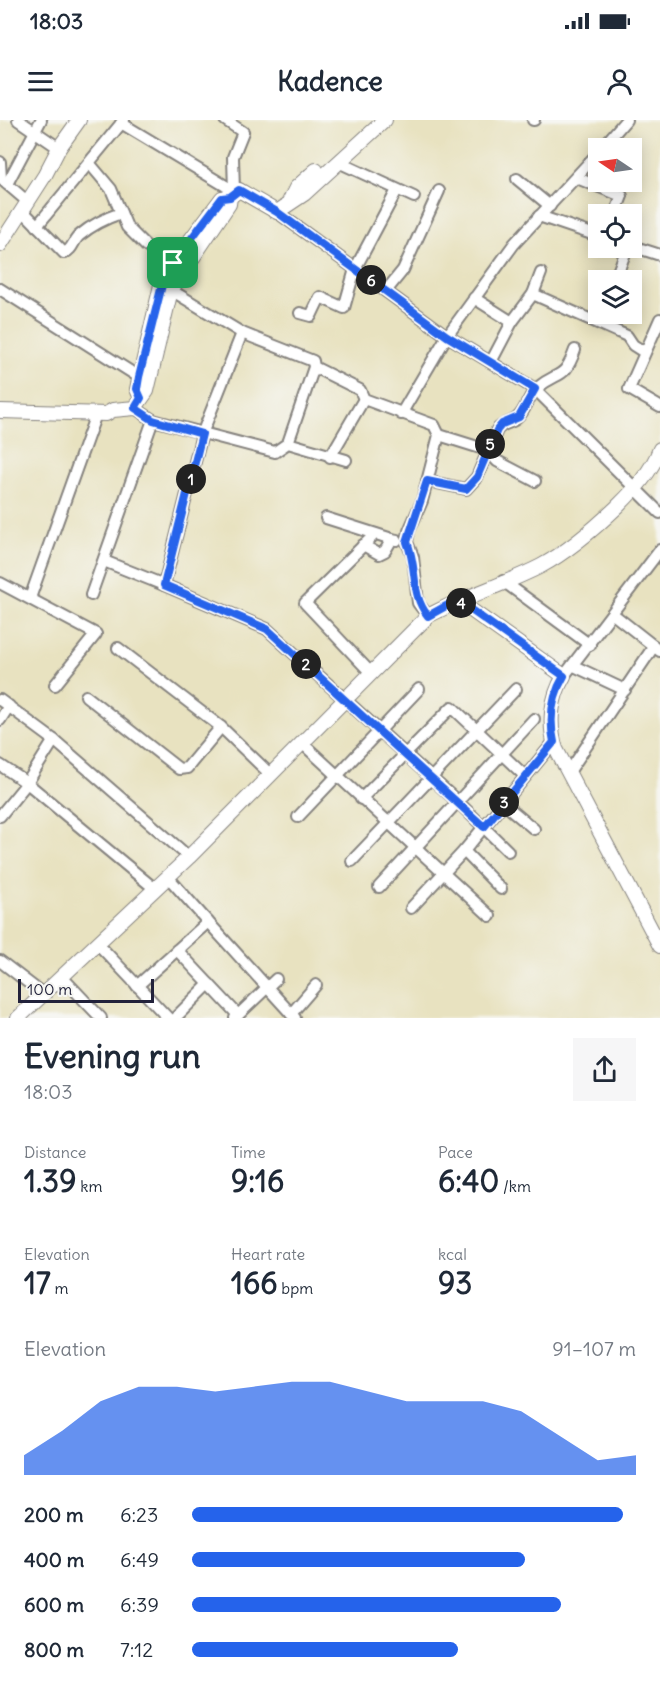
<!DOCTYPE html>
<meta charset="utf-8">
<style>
:root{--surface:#fff;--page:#f6f6f7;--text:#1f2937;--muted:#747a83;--accent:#2563eb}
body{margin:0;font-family:Delius,sans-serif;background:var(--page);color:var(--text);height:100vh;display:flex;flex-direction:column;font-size:22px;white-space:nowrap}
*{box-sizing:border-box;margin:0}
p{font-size:20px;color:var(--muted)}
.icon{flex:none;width:33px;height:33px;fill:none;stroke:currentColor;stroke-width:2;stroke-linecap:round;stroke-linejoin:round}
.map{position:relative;height:898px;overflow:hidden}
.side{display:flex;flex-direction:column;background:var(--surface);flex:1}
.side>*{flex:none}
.needle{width:39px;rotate:283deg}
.controls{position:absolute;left:588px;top:18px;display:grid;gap:12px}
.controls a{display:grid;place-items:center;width:54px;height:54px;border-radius:0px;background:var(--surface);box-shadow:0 3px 15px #0003;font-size:30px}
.scale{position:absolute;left:18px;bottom:15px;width:136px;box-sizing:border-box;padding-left:6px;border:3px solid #22223b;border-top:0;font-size:16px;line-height:21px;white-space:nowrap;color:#22223b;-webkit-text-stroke:4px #f6f6f2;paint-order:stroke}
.pin{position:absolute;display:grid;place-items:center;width:51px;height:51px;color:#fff;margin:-26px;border-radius:12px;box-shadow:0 3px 9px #0006}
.km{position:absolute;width:30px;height:30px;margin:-15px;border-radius:50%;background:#222;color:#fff;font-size:16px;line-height:30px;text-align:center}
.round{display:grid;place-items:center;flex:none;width:63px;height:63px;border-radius:0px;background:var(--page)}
.head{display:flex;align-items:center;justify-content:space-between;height:102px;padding:0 24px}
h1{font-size:33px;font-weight:700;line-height:45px}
.metrics{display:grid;grid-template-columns:repeat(3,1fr);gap:9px;height:102px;padding:6px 24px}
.metrics div{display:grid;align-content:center}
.metrics b{font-size:30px;font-weight:700}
.metrics small{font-size:16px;font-weight:400}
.metrics p{font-size:16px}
.chart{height:168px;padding:12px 24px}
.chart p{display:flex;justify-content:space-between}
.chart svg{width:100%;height:108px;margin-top:6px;fill:var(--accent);opacity:.7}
ul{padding:0 24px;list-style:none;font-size:20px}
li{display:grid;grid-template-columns:96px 72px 1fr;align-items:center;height:45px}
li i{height:15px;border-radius:8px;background:var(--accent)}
.status{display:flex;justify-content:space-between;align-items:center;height:42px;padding:0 30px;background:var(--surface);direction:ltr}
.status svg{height:16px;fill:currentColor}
header{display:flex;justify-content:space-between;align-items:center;height:78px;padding:0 24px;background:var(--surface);font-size:27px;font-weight:700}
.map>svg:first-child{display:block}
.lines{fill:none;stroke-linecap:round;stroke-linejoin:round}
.minor-casing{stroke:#85827e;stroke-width:14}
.tertiary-casing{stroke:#85827e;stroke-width:16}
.minor{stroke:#fff;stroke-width:10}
.tertiary{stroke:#fff;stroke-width:14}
.route-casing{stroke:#fff;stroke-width:12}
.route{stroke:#2563eb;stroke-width:8}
</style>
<div class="status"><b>18:03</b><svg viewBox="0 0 49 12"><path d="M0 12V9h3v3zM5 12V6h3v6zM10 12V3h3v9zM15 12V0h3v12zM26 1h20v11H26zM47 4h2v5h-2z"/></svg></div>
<header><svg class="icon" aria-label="menu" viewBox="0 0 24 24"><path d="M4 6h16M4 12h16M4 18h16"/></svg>Kadence<svg class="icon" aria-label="person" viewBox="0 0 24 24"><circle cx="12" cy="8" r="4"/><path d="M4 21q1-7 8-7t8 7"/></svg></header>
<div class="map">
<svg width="660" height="898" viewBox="0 0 660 898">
<rect width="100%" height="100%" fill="#f6f6f2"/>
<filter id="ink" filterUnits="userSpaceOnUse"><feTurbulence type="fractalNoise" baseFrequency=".0167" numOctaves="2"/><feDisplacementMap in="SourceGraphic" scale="12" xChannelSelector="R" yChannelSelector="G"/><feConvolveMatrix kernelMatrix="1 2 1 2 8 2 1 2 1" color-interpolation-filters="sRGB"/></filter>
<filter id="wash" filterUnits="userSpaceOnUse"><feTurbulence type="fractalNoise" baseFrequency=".008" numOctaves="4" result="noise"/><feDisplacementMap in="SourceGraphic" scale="24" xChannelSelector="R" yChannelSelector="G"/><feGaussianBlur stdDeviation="1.35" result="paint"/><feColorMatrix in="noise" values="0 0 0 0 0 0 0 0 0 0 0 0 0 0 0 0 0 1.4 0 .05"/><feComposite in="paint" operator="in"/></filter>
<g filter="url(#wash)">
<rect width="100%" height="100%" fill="#e8e2c0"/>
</g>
<g filter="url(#ink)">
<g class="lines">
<defs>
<g id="minor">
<polyline points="18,0 59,28"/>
<polyline points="225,0 243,12 233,37 234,71"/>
<polyline points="533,0 534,0"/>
<polyline points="121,3 234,71"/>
<polyline points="602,28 626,0"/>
<polyline points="0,42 1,59 28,82"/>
<polyline points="338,42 414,77"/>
<polyline points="90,44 111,69 127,107 146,126 173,143"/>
<polyline points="577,58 622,76 615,94"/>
<polyline points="517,59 550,86"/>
<polyline points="7,64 41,0"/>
<path d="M22,90L64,133C73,130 73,120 80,115C92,105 106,98 121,93"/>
<polyline points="277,92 447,216 535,269 660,393"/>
<polyline points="539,96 598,116"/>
<polyline points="37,106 124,0"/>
<polyline points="632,126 660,135"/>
<polyline points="615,160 627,128"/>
<polyline points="0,169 139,257"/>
<polyline points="171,170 242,213 313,241 314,247 360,270 364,279 434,305 439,315 422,381 409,411 407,422 413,437 418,483 428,496"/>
<polyline points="386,171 403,150 439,71"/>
<polyline points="533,174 627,216 633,225 644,232"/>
<polyline points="474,178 512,202 533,174 541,153"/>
<polyline points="300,193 311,196 320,177 344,188 355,149 397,70"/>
<polyline points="660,199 629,269 660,287"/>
<polyline points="491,242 512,202"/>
<polyline points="401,294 447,216 514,124 598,33"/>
<polyline points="153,300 275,332 288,323 346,340"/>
<polyline points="439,315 487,330 497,341 535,361"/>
<polyline points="288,323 314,247"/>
<polyline points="330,337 364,279"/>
<path d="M427,361L466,369L477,357L497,310C503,302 511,304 517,298C526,291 529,274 537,268C559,250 564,261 575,230"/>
<polyline points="326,398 392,419"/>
<polyline points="363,425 379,434 385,431 392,419 397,420"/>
<polyline points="104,441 164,465 202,314 242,213"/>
<polyline points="503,461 590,525"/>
<polyline points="0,463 96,514 55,565"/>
<polyline points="164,465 267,509 458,682 508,731"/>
<polyline points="91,475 153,300 135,288"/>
<polyline points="30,478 96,294"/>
<polyline points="613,494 660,531"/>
<polyline points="118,528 221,607 271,655"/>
<polyline points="574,546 625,570"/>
<polyline points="371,553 305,483 375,414"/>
<polyline points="564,556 660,430"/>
<polyline points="86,576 179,649 187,648 221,607"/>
<polyline points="0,580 54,620 189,737"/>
<polyline points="0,600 9,586"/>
<polyline points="302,623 490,796"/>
<polyline points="0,645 27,663 155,769"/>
<polyline points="569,652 654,526"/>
<polyline points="361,679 452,587 525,656"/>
<polyline points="503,683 534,709"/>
<polyline points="0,696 27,663 54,620"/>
<polyline points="298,697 419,569"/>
<polyline points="464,731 501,769"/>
<polyline points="352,741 516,569"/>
<polyline points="379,767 534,599"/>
<polyline points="411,788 464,731 554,622"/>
<polyline points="208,802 295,898"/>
<polyline points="98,824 168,898"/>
<polyline points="177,830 238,895"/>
<polyline points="0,841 43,874"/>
<polyline points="62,857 101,898"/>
<polyline points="137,866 208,802 168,757"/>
<polyline points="291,894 316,865"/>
<polyline points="175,898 209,864"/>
<polyline points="235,898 276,859"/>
</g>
<g id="tertiary">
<polyline points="230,77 239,70 277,92 304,74 385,0"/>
<polyline points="289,82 296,68 316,50"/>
<polyline points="0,125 45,55 59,28 79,0"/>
<polyline points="141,278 137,269 161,165 173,143 222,78 230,77"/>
<polyline points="0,291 106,294 113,290 135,288 147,271 171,170 229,84 230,77"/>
<path d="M457,480L564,556C551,578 548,604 556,629L660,826"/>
<path d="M18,898L189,737L428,496C465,476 504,465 541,446C569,431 594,409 617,387C634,370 651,353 660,329"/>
</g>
</defs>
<use href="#minor" class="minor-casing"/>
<use href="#tertiary" class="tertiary-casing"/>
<use href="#minor" class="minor"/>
<use href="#tertiary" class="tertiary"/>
</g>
</g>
<g class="lines" filter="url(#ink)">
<defs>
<path id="route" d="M239,70L277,92L447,216L535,269L519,297L502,304L497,310L477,357L466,369L427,361L407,422C418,449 410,474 428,496L457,480L564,556C552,576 549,599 554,622L484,707L267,509L164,465L202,314L153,300L135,288L141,278L137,269L139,257L162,165L173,143L222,78L230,77Z"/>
</defs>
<use href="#route" class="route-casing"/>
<use href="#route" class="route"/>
</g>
</svg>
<div class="controls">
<a><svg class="needle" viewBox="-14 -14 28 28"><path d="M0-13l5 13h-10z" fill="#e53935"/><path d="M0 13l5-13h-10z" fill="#747a83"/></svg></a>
<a><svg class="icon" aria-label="locate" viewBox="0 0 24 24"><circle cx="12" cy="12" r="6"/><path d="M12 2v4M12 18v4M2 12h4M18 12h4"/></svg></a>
<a><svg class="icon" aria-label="layers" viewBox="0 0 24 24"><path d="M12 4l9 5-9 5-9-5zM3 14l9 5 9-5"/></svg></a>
</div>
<div class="scale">100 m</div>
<div class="pin" style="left:173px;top:143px;background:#1e9e55"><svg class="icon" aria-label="arrive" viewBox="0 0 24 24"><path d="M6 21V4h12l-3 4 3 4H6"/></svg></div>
<b class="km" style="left:191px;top:359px">1</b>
<b class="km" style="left:306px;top:544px">2</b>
<b class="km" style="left:504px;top:682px">3</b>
<b class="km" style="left:461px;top:483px">4</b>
<b class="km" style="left:490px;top:324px">5</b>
<b class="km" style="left:371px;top:160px">6</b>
</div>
<section class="side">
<div class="head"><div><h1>Evening run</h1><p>18:03</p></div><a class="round"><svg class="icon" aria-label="share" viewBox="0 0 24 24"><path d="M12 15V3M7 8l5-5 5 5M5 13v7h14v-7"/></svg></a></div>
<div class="metrics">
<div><p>Distance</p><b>1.39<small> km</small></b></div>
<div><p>Time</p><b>9:16</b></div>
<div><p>Pace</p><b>6:40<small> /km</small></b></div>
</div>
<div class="metrics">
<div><p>Elevation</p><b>17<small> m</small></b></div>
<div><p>Heart rate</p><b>166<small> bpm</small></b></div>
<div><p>kcal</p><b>93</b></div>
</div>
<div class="chart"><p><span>Elevation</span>91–107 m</p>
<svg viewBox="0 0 160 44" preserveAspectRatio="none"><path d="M0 44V36L10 26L20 14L30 8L40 8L50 10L60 8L70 6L80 6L90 10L100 14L110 14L120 14L130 18L140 28L150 38L160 36V44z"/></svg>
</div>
<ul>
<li><b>200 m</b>6:23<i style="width:97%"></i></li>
<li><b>400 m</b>6:49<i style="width:75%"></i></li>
<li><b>600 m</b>6:39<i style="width:83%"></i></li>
<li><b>800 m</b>7:12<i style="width:60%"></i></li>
</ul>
</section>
